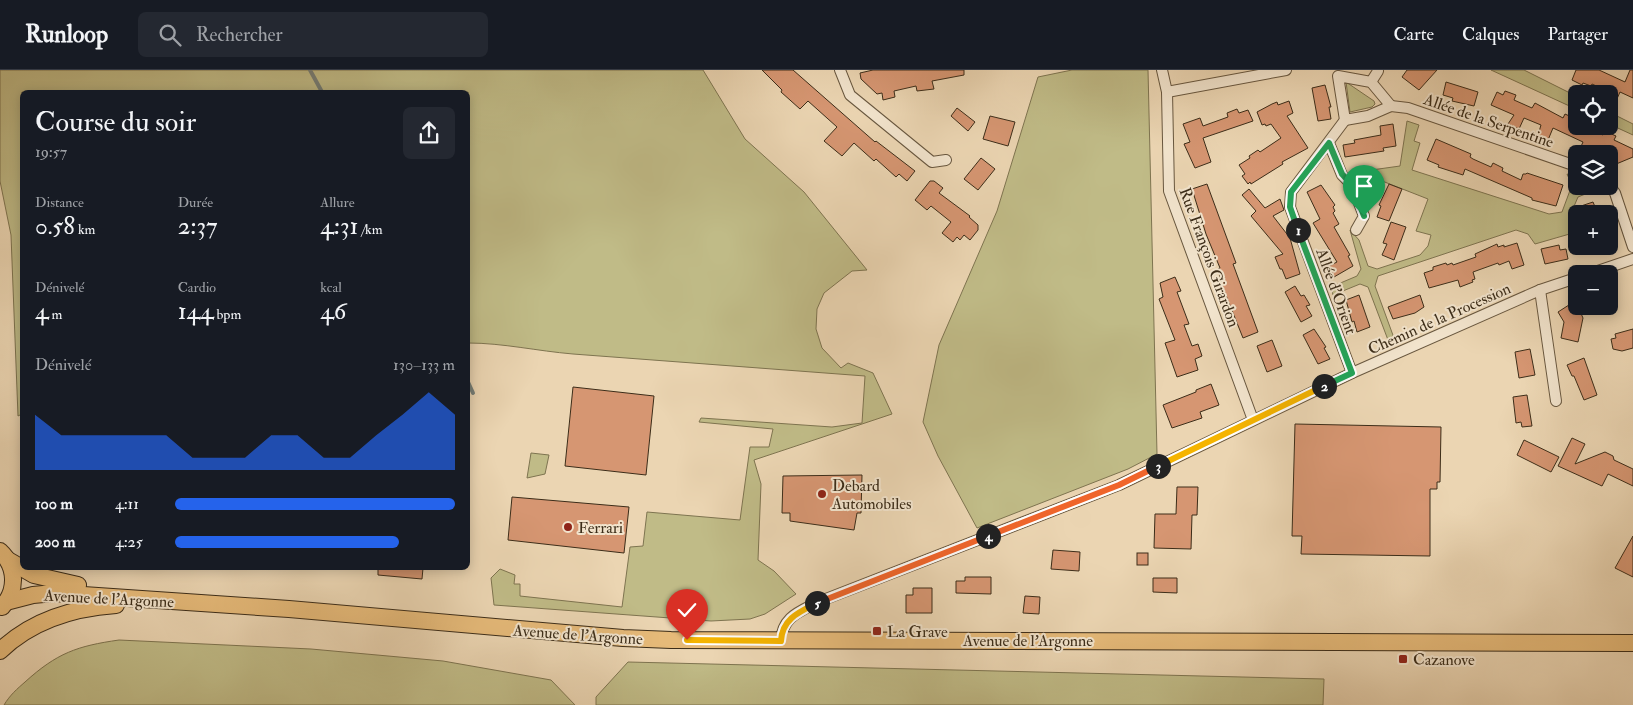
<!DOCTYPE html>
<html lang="fr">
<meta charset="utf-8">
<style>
:root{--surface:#171b24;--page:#242831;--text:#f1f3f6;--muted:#9ea1a6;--line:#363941;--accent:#2563eb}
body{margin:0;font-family:"IM FELL Double Pica",serif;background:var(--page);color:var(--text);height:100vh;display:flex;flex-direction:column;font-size:19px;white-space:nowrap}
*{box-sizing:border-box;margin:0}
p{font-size:16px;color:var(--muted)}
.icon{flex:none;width:28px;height:28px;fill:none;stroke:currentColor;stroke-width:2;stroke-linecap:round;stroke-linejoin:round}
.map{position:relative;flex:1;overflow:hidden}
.sheet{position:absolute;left:20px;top:20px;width:450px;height:480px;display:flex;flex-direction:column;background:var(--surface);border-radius:8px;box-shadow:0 2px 12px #0003}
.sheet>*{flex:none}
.fabs{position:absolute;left:1568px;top:15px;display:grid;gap:10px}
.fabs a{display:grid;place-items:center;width:50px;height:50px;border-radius:8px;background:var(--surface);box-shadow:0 2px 12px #0003;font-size:25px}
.pin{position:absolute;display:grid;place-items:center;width:42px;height:42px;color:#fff;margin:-51px -21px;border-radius:50% 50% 50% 0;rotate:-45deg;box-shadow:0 0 5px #0007}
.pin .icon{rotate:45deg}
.km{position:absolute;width:25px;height:25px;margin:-12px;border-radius:50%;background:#222;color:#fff;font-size:14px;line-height:25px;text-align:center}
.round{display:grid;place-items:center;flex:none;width:52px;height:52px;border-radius:8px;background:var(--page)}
.overview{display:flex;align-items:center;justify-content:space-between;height:85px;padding:0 15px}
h1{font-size:28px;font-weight:600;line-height:38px}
.figures{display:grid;grid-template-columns:repeat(3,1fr);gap:8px;height:85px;padding:5px 15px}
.figures div{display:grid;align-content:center}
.figures b{font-size:25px;font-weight:600}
.figures small{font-size:14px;font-weight:400}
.figures p{font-size:14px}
.chart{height:140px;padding:10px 15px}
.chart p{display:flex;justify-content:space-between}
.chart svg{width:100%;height:90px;margin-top:5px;fill:var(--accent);opacity:.7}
ul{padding:0 15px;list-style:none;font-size:16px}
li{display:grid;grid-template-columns:80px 60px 1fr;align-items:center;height:38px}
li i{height:12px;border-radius:6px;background:var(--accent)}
header{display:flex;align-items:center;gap:30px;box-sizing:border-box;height:70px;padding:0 25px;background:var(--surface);border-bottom:1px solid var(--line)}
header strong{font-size:24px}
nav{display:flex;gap:28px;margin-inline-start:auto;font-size:18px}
.search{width:350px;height:45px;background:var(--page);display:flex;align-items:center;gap:12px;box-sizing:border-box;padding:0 18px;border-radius:8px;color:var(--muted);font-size:19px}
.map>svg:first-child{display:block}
.green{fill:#c0bb87;stroke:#7e7450}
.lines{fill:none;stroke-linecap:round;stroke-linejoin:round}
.stream{stroke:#767f78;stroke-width:4}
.building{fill:#d69672;stroke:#3c2d19}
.minor-casing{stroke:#68573f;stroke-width:12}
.primary-casing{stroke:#3c2d19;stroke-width:18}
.minor{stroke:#f2e4cd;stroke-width:10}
.primary{stroke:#e6ba79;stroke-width:16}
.split-1-casing{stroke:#fff;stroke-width:10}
.split-2-casing{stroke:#fff;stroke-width:10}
.split-3-casing{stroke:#fff;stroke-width:10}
.split-4-casing{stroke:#fff;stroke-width:10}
.split-5-casing{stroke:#fff;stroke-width:10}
.split-6-casing{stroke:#fff;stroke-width:10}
.split-1{stroke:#22a559;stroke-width:6}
.split-2{stroke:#22a559;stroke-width:6}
.split-3{stroke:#f5b400;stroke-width:6}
.split-4{stroke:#f0652b;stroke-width:6}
.split-5{stroke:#f0652b;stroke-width:6}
.split-6{stroke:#f5b400;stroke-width:6}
.poi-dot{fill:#8f2418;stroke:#f2e4cd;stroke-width:2}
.labels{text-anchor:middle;stroke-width:4;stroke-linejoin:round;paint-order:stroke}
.street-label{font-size:16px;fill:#3c2d19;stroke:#f2e4cd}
.poi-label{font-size:16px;fill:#3c2d19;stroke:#f2e4cd;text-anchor:start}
</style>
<header>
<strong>Runloop</strong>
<div class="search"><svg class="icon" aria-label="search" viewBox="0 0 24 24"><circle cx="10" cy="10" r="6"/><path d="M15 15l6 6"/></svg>Rechercher</div>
<nav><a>Carte</a><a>Calques</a><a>Partager</a></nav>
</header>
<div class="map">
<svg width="1633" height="635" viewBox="0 0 1633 635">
<rect width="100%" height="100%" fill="#ebd5b2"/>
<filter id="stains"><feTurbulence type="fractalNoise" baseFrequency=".004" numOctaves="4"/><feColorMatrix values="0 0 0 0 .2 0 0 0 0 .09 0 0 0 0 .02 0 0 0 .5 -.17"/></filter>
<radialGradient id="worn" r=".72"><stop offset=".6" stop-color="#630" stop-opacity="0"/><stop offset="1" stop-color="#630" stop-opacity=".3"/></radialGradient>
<g class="green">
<path d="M0,0H703L745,69L804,122L867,200L852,201L824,223L817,239L816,259L822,278L841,298L848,293L873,303L892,344L754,390L761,414L758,490L774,501L796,524L765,544L750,549L711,551L494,535L491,508L500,499L515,505L514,514H520V526L622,537L630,477L643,476L647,442L740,450L750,377H769L773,359L699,352L701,348L832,357L862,353L865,306L573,284C537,281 503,273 468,273V22H22V344L18,346L11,165L0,111Z"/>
<polygon points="1072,0 1148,0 1157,384 1128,399 977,458 938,386 923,352 939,275 997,141 1038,7"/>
<polygon points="1491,0 1524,0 1576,26 1576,39"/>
<polygon points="1346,12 1374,31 1375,34 1372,37 1350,42"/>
<polygon points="1609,42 1633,54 1633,65 1609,54"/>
<polygon points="1407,51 1419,55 1414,71 1420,73 1412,100 1549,144 1562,142 1572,115 1567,104 1576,107 1576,116 1596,116 1600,118 1578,127 1572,141 1573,163 1535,174 1528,164 1516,160 1378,206 1375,216 1394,268 1388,270 1368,217 1360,214 1333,225 1331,217 1357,206 1361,199 1350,160 1359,170 1368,196 1377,199 1420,185 1428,176 1431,165 1416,161 1428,129 1377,109 1350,103 1400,96"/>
<polygon points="531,383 549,385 545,404 527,408"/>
<path d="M119,570L311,579L443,591L551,610L575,635H4C10,625 17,619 25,612C57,583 77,576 119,570Z"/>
<polygon points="628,592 1324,609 1323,635 596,635 596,627"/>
</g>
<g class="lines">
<g class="stream">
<polyline points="310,0 322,22"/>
<polyline points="468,312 473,323"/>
</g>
</g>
<g class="building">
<polygon points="762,0 793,0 875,72 876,71 915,101 907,111 899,104 896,107 876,89 874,91 854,73 842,86 824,71 837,57 808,31 800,39 781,22 782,20"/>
<polygon points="873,0 964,0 964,5 932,11 934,19 917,21 916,16 894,21 895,27 883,30 882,23 877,24 861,9 860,3"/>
<polygon points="1407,0 1437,0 1419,20 1402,7"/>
<polygon points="1576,0 1599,0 1625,12 1630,0 1633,0 1633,28 1620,22 1609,47 1609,22 1592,14 1591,16 1583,13 1582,15 1572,10"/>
<polygon points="1446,12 1478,22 1474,36 1452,31 1453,28 1443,25"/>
<polygon points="1325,15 1331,37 1329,37 1331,49 1318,51 1312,18"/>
<polygon points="1505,21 1516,25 1514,30 1532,38 1535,33 1563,48 1565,44 1576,49 1576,56 1583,56 1603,65 1605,61 1616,66 1614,70 1633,79 1633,87 1609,97 1609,83 1594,77 1590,84 1579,81 1583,72 1553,58 1548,70 1538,65 1541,55 1524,48 1519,59 1508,54 1514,45 1491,35 1497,22 1503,25"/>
<polygon points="1289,31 1293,43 1287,46 1308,78 1282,92 1283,94 1251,114 1250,112 1248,114 1242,106 1245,104 1239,95 1250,88 1249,86 1258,80 1260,82 1281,68 1271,54 1266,56 1265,54 1262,55 1257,42 1272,34 1277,32 1278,35"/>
<polygon points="957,38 975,52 968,61 951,46"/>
<polygon points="1237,39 1239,43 1248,40 1253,51 1203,68 1211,92 1195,98 1184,74 1190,72 1183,54 1200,48 1203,56 1228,47 1227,43"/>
<polygon points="990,46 1015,52 1008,76 983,69"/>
<polygon points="1393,54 1396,76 1383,78 1384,81 1345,87 1343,75 1355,73 1354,70 1381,65 1380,56"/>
<polygon points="1436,69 1471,84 1470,87 1473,89 1491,97 1493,93 1503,98 1502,101 1521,110 1523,104 1526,104 1527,103 1563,115 1556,136 1532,130 1532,128 1465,99 1463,105 1438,97 1439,95 1427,90"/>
<polygon points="981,88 995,99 978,120 964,109"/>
<polygon points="930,111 934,111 943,118 939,123 970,146 969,147 978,155 978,160 970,170 964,165 960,170 957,167 953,172 942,163 951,152 931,136 927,140 915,130"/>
<polygon points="1207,114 1236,193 1233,194 1258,262 1243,268 1223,218 1218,199 1220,198 1206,164 1192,119"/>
<polygon points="1389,114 1402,119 1389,151 1377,147 1381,136 1379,135"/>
<polygon points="1321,115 1335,135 1333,137 1335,141 1333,143 1339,154 1334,157 1350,185 1348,186 1353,196 1334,207 1329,196 1337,192 1313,153 1320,149 1307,122"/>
<polygon points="1249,119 1265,138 1280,129 1284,140 1273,146 1290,168 1300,204 1286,209 1282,199 1280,199 1275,187 1283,184 1251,146 1256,141 1242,125"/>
<polygon points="1593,132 1598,144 1584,144 1581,136"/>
<polygon points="1391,152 1406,157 1394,190 1382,185 1387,174 1383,173"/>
<polygon points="1517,173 1524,195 1512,199 1509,191 1499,195 1498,193 1473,202 1475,209 1472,210 1473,212 1460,217 1458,210 1429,218 1424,203 1433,200 1433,197 1446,193 1447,195 1452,193 1453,195 1476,187 1475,184 1497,174 1498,177 1504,175 1504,177"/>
<polygon points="1559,175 1560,180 1566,179 1568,189 1545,194 1541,179"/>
<polygon points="1175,207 1181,221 1177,222 1189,254 1184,255 1192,276 1198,274 1202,286 1195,289 1198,300 1177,307 1165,273 1175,270 1159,229 1163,227 1160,213"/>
<polygon points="1295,216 1301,226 1304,225 1310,235 1306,236 1312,246 1301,252 1285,222"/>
<polygon points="1359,225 1370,257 1357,262 1354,251 1352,252 1346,230"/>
<polygon points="1420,225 1424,237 1415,243 1393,249 1388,237"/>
<polygon points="1572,233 1576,238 1579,239 1583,248 1578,272 1561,268 1564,252 1558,242"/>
<polygon points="1314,259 1326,277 1324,278 1330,289 1318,294 1303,265"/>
<polygon points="1633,259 1633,278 1622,281 1613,279 1611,269 1616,268 1615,264"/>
<polygon points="1272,270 1282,296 1267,302 1257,276"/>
<polygon points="1530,279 1535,305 1519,308 1515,282"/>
<polygon points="1584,288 1597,325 1584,330 1574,306 1572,306 1567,295"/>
<polygon points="1211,314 1219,335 1200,342 1202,348 1172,358 1163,335 1196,322 1196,320"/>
<polygon points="573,317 654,326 646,405 565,396"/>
<polygon points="1527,325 1532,356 1522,357 1521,352 1516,353 1513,327"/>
<polygon points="1295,354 1441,357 1440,412 1437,412 1437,419 1430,419 1430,486 1301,484 1302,466 1292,466"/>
<polygon points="1572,368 1585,374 1575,394 1605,382 1613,386 1614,390 1633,399 1633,416 1608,404 1602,416 1558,396"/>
<polygon points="1524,370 1559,387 1551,402 1517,385"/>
<polygon points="862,405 861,443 857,443 854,460 790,451 790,443 782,443 783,406"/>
<polygon points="1177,417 1198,417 1197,445 1192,445 1191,479 1154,478 1155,444 1176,444"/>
<polygon points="512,427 629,437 624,483 508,470"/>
<polygon points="1633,466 1633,507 1615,498"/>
<polygon points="1053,480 1080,482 1079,501 1051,499"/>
<rect x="1137" y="483" width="11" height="12"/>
<polygon points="378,498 423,498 422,509 378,505"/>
<polygon points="965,507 991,507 991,524 956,523 956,511 965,511"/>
<polygon points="1153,508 1177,508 1177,523 1153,522"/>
<polygon points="913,518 932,518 932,543 906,543 906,525 913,525"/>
<polygon points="1025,526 1040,527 1039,544 1023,543"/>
</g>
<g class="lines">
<defs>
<g id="minor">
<polyline points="840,0 850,25 932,92 946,90"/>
<polyline points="1162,0 1167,22 1169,121 1253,350"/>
<polygon points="1338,6 1371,12 1391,36 1368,46 1345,50"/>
<polyline points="1371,12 1378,1"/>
<polyline points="1167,22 1286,0"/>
<polyline points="1391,36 1408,38 1576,96"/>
<polyline points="1345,50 1291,122 1290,137 1352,303"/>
<polyline points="1329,73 1342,105 1352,115 1364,146 1356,160"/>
<polyline points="1609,115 1615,123 1633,177"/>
<polyline points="1589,204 1633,189"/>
<polyline points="1540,220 1556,331"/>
<path d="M781,571C782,547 799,542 818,532L1119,415L1352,303L1540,220L1576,208"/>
</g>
<g id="primary">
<path d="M0,481C17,497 17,521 2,537"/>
<polyline points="8,490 34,505 78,515"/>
<polyline points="6,532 33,525 54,523 289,539 623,568 671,570 1633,573"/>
<path d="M0,581C32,550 72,538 116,535"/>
</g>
</defs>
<use href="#minor" class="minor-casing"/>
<use href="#primary" class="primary-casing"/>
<use href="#minor" class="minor"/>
<use href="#primary" class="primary"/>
</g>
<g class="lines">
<defs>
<polyline id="split-1" points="1298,160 1290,137 1291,122 1329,73 1342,104 1352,115 1364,146"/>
<polyline id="split-2" points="1298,160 1352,303 1324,316"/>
<polyline id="split-3" points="1158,396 1324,316"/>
<polyline id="split-4" points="988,466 1119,415 1158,396"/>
<polyline id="split-5" points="817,533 988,466"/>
<path id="split-6" d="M687,570L781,571C782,549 799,542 817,533"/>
</defs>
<use href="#split-1" class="split-1-casing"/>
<use href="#split-2" class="split-2-casing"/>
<use href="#split-3" class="split-3-casing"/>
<use href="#split-4" class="split-4-casing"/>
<use href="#split-5" class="split-5-casing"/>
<use href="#split-6" class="split-6-casing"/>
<use href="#split-1" class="split-1"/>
<use href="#split-2" class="split-2"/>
<use href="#split-3" class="split-3"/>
<use href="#split-4" class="split-4"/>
<use href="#split-5" class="split-5"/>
<use href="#split-6" class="split-6"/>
</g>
<g class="poi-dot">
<circle cx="822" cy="424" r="5"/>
<circle cx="568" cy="457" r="5"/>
<rect x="872" y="556" width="10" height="10" rx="2.5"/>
<rect x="1398" y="584" width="10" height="10" rx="2.5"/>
</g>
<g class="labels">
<g class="street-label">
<text transform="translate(1489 50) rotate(19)" y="6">Allée de la Serpentine</text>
<text transform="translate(1210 187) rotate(70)" y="6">Rue François Girardon</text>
<text transform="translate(1337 221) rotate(70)" y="6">Allée d'Orient</text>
<text transform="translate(1439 248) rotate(-24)" y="6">Chemin de la Procession</text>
<text transform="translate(109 528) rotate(3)" y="6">Avenue de l'Argonne</text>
<text transform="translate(578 564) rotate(4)" y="6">Avenue de l'Argonne</text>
<text x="1028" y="576">Avenue de l'Argonne</text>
</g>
<g class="poi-label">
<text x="832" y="421">Debard<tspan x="832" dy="18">Automobiles</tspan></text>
<text x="578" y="463">Ferrari</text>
<text x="887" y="567">La Grave</text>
<text x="1413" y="595">Cazanove</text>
</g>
</g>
<rect width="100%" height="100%" filter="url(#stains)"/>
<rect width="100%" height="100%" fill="url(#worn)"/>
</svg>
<div class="fabs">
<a><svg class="icon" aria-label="locate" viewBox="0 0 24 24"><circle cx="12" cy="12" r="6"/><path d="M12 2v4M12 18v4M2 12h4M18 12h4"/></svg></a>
<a><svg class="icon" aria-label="layers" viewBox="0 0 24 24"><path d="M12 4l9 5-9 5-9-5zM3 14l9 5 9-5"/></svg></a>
<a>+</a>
<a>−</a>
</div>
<div class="pin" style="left:1364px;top:146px;background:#1e9e55"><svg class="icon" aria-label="arrive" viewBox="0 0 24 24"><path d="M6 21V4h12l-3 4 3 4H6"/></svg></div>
<div class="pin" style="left:687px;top:570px;background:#d93025"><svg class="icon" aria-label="check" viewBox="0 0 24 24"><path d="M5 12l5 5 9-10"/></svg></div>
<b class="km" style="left:1298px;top:160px">1</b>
<b class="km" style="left:1324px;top:316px">2</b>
<b class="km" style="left:1158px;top:396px">3</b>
<b class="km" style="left:988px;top:466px">4</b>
<b class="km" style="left:817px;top:533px">5</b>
<section class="sheet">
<div class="overview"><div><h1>Course du soir</h1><p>19:57</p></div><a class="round"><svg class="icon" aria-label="share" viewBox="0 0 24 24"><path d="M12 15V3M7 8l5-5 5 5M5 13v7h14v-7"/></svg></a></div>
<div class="figures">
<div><p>Distance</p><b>0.58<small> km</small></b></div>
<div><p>Durée</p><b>2:37</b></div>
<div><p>Allure</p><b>4:31<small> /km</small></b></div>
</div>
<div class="figures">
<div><p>Dénivelé</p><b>4<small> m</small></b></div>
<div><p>Cardio</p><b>144<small> bpm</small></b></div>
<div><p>kcal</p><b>46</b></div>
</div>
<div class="chart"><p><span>Dénivelé</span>130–133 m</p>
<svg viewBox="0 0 160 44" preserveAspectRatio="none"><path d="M0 44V17L10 27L20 27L30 27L40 27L50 27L60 38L70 38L80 38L90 27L100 27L110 38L120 38L130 27L140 17L150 6L160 17V44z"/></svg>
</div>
<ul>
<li><b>100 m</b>4:11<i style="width:100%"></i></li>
<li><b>200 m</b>4:25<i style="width:80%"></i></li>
</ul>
</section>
</div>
